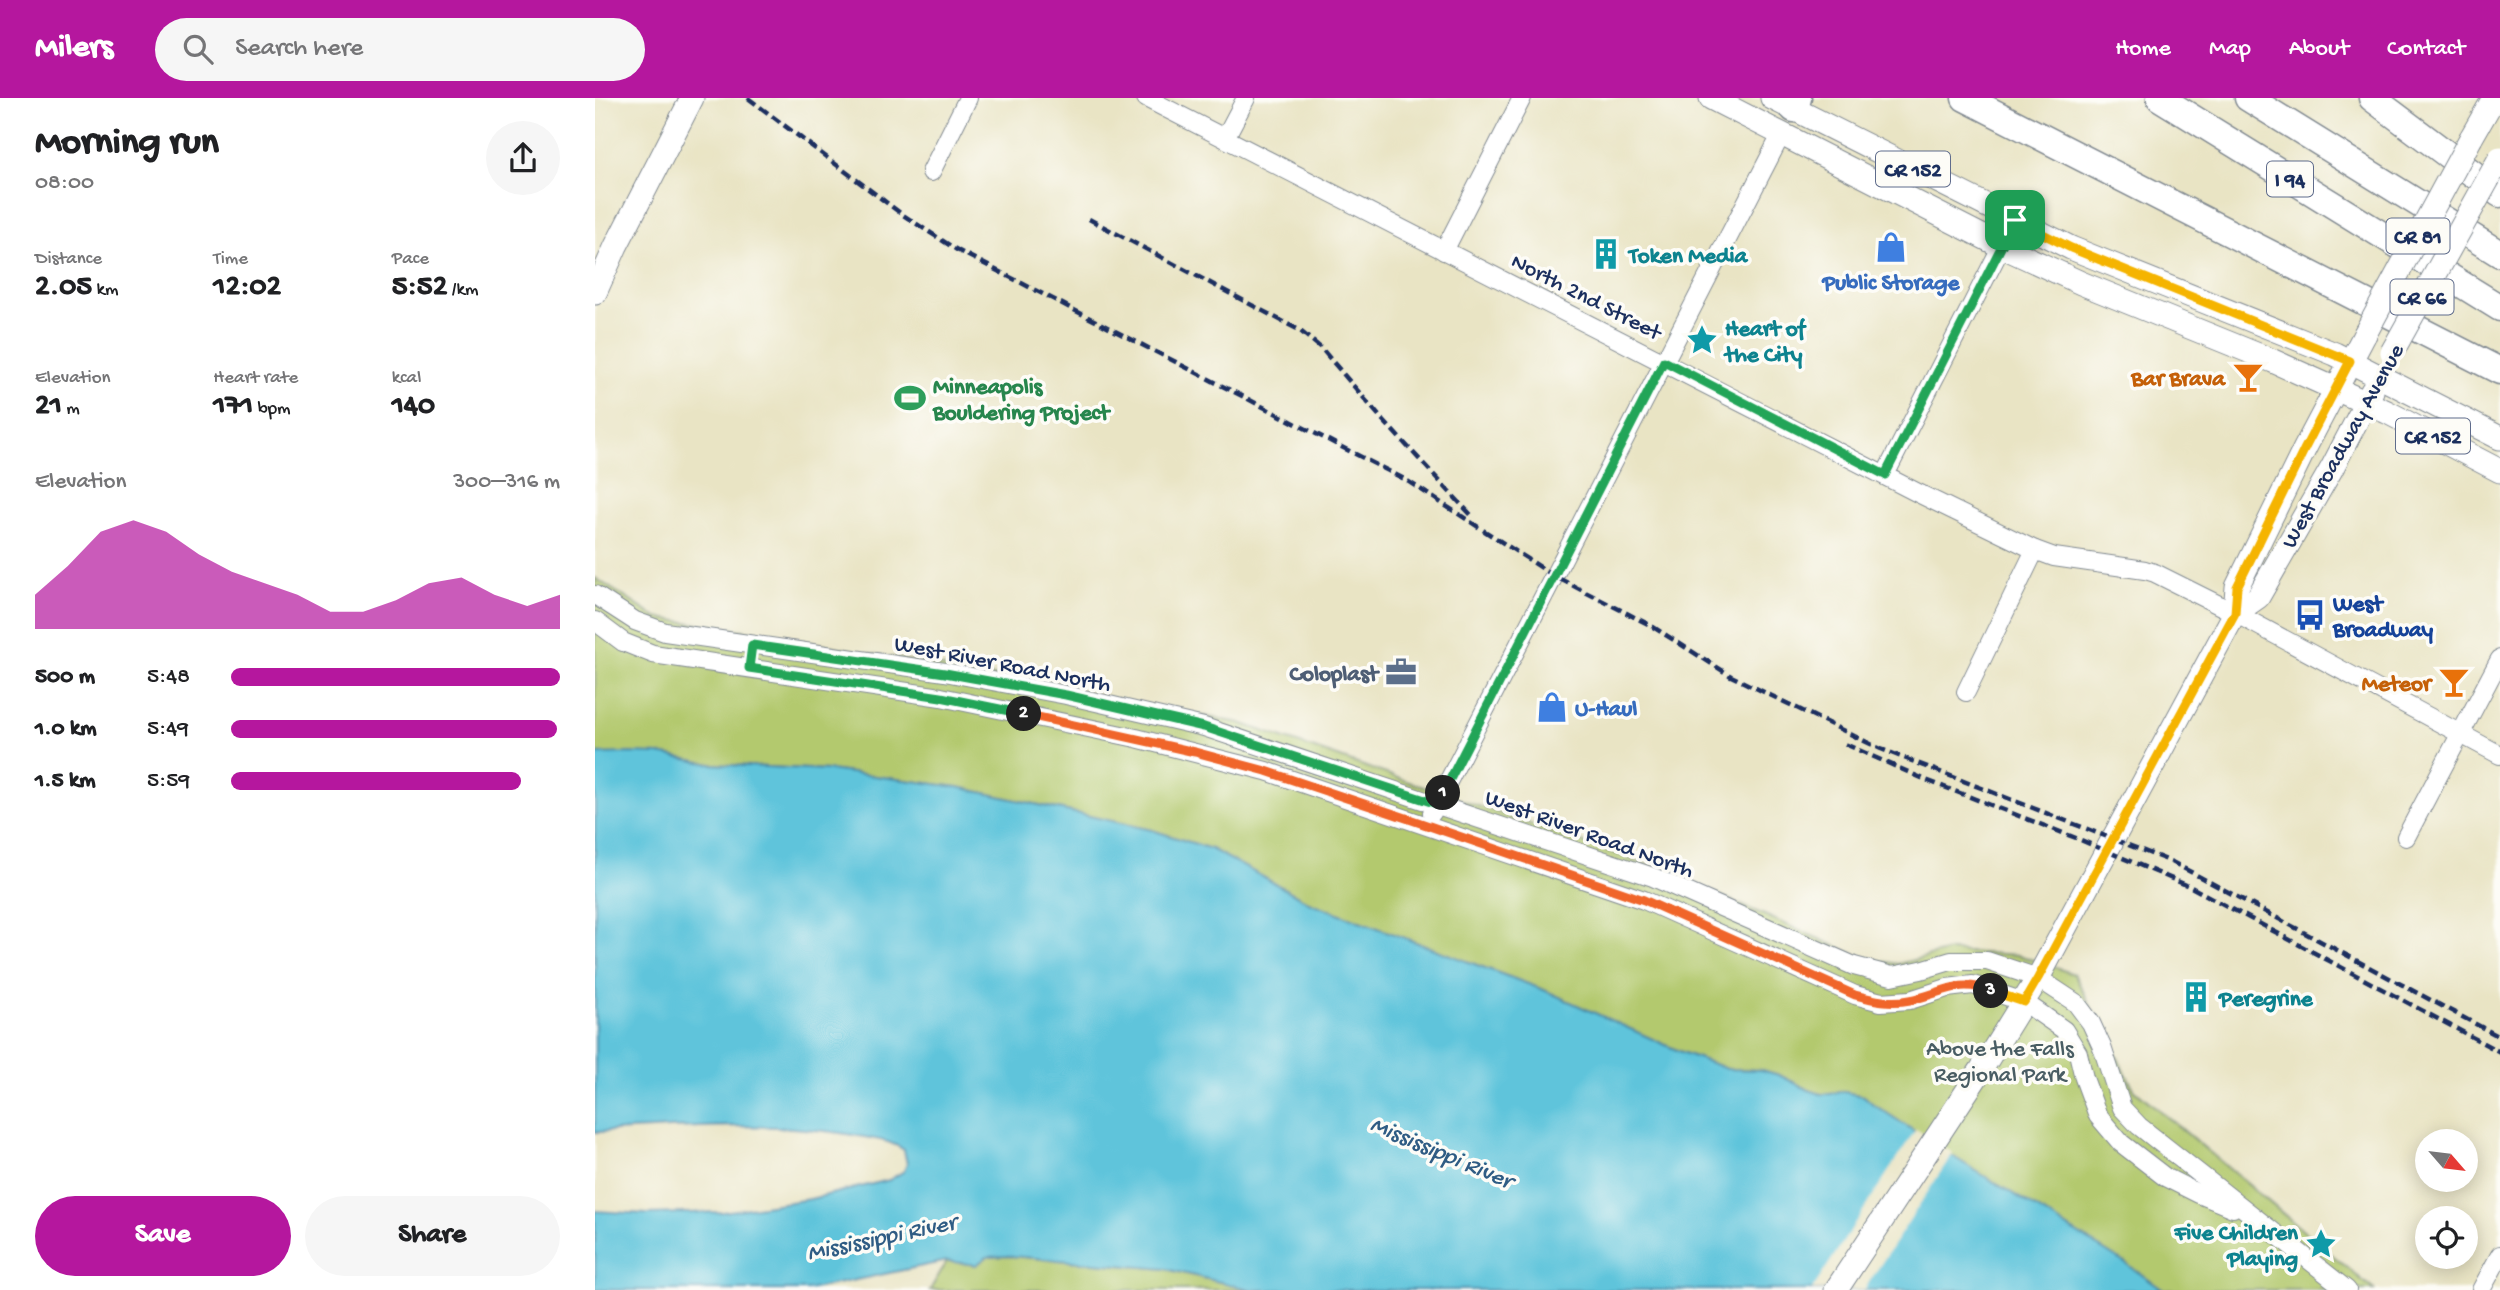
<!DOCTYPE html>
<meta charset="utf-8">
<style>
:root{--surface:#fff;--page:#f6f6f6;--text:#202124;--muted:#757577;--accent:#b5179e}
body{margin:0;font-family:"Gochi Hand",sans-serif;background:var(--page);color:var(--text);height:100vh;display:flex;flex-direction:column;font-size:26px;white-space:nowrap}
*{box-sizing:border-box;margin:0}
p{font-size:23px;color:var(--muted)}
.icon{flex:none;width:38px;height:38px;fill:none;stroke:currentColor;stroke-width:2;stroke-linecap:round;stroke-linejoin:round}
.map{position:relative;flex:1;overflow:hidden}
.panel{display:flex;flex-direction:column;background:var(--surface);width:595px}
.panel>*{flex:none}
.needle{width:46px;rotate:118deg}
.buttons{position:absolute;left:1820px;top:1031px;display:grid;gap:14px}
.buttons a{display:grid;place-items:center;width:63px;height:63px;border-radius:50%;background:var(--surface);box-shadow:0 4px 18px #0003;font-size:35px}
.pin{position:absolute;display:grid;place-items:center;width:60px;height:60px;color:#fff;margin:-30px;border-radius:14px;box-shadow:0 4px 10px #0006}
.km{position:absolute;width:35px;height:35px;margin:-18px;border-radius:50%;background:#222;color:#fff;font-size:19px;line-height:35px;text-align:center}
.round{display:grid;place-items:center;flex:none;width:74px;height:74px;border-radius:37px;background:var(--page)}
.head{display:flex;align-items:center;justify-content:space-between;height:119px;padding:0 35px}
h1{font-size:38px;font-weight:800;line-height:52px}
.figures{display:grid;grid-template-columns:repeat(3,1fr);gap:10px;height:119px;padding:7px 35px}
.figures div{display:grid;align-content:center}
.figures b{font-size:30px;font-weight:800}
.figures small{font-size:19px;font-weight:400}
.figures p{font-size:19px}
.chart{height:196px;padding:14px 35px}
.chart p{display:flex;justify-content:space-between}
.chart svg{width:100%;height:126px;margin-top:7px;fill:var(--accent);opacity:.7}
.primary-button{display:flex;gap:14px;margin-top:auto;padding:14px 35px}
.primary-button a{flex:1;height:80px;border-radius:42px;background:var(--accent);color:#fff;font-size:28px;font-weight:800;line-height:80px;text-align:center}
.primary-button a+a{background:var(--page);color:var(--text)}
ul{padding:0 35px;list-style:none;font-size:23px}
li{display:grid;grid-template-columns:112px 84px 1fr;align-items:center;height:52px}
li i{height:18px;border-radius:9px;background:var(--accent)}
header{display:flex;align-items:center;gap:42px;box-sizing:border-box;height:98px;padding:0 35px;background:var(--accent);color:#fff}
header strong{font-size:33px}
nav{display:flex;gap:38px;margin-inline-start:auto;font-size:24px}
.search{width:490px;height:63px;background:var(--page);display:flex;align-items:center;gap:18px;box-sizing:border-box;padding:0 24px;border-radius:38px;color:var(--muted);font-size:26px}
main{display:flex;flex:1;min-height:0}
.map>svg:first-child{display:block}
.green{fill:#b3c96e;stroke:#677c66;stroke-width:2}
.water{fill:#5ec4db;stroke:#3c7a9c;stroke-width:2}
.pier{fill:#e9e4c4}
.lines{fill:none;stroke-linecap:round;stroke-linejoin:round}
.minor-casing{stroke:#828a91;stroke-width:20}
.major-casing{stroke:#828a91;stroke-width:25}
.highway-casing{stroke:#828a91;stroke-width:29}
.minor{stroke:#fff;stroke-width:18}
.major{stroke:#fff;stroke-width:23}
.highway{stroke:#fff;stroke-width:26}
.rail{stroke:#1b2f5e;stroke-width:4.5;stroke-dasharray:10 5;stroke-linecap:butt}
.major-bridge-casing{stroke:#828a91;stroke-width:25;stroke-linecap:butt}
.major-bridge{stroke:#fff;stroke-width:23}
.split-1-casing{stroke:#fff;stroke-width:14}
.split-2-casing{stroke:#fff;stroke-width:14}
.split-3-casing{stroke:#fff;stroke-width:14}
.split-4-casing{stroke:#fff;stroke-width:14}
.split-1{stroke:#22a559;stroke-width:9}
.split-2{stroke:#22a559;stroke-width:9}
.split-3{stroke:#f0652b;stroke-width:9}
.split-4{stroke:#f5b400;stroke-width:9}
.labels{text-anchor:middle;stroke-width:7;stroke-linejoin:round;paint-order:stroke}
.shield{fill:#fdfcf7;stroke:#5f6c8c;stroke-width:2}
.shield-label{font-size:21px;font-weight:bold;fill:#1b2f5e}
.culture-label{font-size:23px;font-weight:bold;fill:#0d838f;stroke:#fdfcf7;text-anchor:start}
.shop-label{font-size:23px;font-weight:bold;fill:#366cbe;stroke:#fdfcf7}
.street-label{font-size:23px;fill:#1b2f5e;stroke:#fdfcf7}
.food-label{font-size:23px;font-weight:bold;fill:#c56008;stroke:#fdfcf7;text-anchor:end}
.leisure-label{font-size:23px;font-weight:bold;fill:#27864d;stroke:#fdfcf7;text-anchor:start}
.transit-label{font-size:23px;font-weight:bold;fill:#164399;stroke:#fdfcf7;text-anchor:start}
.service-label{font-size:23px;font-weight:bold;fill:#4e5e75;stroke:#fdfcf7;text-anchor:end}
.park-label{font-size:23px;fill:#495d63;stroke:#fdfcf7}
.water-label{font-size:24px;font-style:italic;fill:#2f5c84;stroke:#fdfcf7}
</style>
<header>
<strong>Milers</strong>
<div class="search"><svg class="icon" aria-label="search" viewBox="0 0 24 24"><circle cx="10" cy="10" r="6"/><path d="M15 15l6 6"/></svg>Search here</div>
<nav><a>Home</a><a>Map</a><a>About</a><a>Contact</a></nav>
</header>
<main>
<section class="panel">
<div class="head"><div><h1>Morning run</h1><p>08:00</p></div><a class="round"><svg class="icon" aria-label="share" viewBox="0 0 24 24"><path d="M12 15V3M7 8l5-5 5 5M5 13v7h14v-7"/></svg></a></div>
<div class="figures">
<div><p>Distance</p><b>2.05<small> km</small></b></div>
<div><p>Time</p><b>12:02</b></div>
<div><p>Pace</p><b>5:52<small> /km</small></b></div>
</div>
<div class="figures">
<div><p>Elevation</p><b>21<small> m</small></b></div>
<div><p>Heart rate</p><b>171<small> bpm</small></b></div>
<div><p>kcal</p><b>140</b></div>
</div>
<div class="chart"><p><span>Elevation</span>300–316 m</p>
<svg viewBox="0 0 160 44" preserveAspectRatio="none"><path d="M0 44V32L10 22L20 10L30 6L40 10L50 18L60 24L70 28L80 32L90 38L100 38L110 34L120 28L130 26L140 32L150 36L160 32V44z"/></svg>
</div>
<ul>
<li><b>500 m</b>5:48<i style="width:100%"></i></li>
<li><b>1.0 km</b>5:49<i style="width:99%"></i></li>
<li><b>1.5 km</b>5:59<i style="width:88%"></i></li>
</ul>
<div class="primary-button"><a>Save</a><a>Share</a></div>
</section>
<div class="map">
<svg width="1905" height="1192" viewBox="0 0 1905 1192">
<rect width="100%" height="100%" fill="#fdfcf7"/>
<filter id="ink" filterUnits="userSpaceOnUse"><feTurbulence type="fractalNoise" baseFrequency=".0143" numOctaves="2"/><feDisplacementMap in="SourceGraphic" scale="14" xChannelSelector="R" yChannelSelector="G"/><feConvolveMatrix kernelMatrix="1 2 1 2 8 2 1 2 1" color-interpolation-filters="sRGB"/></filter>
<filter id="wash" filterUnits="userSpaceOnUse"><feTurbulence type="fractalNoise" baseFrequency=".00686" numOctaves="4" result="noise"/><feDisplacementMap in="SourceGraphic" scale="28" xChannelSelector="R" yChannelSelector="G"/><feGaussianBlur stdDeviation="1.57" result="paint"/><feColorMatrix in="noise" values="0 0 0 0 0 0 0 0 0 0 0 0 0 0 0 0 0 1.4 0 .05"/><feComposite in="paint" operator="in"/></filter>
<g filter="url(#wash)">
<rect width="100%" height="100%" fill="#e9e4c4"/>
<g class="green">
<polygon points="0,480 62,520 161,534 645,625 1061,770 1268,860 1303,866 1354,853 1424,857 1479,876 1539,991 1779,1192 1568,1192 1536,1169 1365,1063 1278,1006 1269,998 1244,993 1236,996 1226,996 1214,992 1184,977 1167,972 1132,971 1084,953 949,892 716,805 616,751 557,732 363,689 234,672 116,666 64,656 0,656"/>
<polygon points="415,1158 571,1171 658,1192 335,1192 352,1163 381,1167 392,1159"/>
</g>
<path class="water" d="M35,655L64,656L116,666L234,672L363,689L557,732L616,751L716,805L949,892L1084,953L1132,971L1167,972L1184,977L1214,992L1226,996H1236L1244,993L1269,998L1278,1006L1365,1063L1536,1169L1568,1192H658L571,1171L415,1158L392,1159L381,1167L352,1163L213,1192H0V1113L52,1116L128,1114L215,1101L294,1082L309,1073L312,1066L309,1052C297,1043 284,1042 269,1039C181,1022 89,1029 0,1034V656Z"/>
<polygon class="pier" points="1321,1031 1358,1055 1269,1192 1217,1192"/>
</g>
<g filter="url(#ink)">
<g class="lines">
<defs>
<g id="minor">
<polyline points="551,0 1323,395 1440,452 1459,459 1550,472 1560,475 1640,515 1905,657"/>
<polyline points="630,40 651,0"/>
<polyline points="336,74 373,0"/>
<polyline points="849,153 927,0"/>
<polyline points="1290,377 1420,122"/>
<polyline points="0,497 40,523 70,534 350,574 471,597 609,629 1058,779 1259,868 1297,878 1326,872 1356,863 1392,863 1443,880 1481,905 1496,925 1507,949 1527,1010 1544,1028 1752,1192"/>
<polyline points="0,523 28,544 58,556 346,599 541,640 671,673 1049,802 1260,897 1286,904 1315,902 1352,890 1378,887 1429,904 1469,932 1483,955 1489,980 1503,1018 1526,1045 1570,1079 1604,1096 1638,1110"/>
<polyline points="1371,594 1440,452"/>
<polyline points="837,715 1187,35"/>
<polyline points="1811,739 1905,561"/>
<polyline points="1886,1192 1905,1157"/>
</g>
<g id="major">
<polyline points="1116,0 1406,148 1486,185 1678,263 1792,314 1905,373"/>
<polyline points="1177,0 1476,150 1740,256 1905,340"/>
<polyline points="1876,40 1899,0"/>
<polyline points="0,195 21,148 97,0"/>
<polyline points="1640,515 1663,499 1737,370 1777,293"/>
<polyline points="1241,1192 1386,972 1443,880 1640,515 1642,489 1710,350 1770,236"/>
</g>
<g id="highway">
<polyline points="1370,0 1905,273"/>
<polyline points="1565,0 1905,210"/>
<polyline points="1653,0 1905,156"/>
<polyline points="1777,0 1905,96"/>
<polyline points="1199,11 1203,0"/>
</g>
</defs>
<use href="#minor" class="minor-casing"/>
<use href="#major" class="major-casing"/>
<use href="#highway" class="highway-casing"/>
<use href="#minor" class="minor"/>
<use href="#major" class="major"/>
<use href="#highway" class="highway"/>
<g class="rail">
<polyline points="153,0 308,117 362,152 811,382 959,478 1055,527 1136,578 1286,651 1577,764 1905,939"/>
<polyline points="494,121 704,232 726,250 786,320 878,419"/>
<polyline points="1250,646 1331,682 1481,740 1596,789 1905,954"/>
</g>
<defs>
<g id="major-bridge">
<polyline points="1770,236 1876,40"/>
<polyline points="1797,254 1905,60"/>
</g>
</defs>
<use href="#major-bridge" class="major-bridge-casing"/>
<use href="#major-bridge" class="major-bridge"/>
</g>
</g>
<g class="lines" filter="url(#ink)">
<defs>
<polyline id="split-1" points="848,695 1069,263 1290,377 1420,122"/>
<polyline id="split-2" points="429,616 346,599 154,570 157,547 350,575 471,597 609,629 842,706 848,695"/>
<path id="split-3" d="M429,616L600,654L671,673L814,721L1049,802L1260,897C1279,902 1295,906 1315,902C1348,896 1361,880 1396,893"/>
<polyline id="split-4" points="1396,893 1429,904 1443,880 1640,515 1642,489 1710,350 1755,263 1476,150 1420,122"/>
</defs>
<use href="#split-1" class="split-1-casing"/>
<use href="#split-2" class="split-2-casing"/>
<use href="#split-3" class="split-3-casing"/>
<use href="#split-4" class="split-4-casing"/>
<use href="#split-1" class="split-1"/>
<use href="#split-2" class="split-2"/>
<use href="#split-3" class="split-3"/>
<use href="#split-4" class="split-4"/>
</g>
<defs>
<symbol id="shop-bare" viewBox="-9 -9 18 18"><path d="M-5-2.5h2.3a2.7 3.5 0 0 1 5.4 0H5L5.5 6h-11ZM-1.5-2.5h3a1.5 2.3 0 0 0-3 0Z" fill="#3f7fe0" stroke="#fdfcf7" stroke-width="2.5" paint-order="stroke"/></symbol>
<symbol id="building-bare" viewBox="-9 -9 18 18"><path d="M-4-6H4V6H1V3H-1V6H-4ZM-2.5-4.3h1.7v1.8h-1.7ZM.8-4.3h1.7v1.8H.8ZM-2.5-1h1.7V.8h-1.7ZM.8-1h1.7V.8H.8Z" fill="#0f9aa8" stroke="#fdfcf7" stroke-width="2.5" paint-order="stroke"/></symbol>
<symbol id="sight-bare" viewBox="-9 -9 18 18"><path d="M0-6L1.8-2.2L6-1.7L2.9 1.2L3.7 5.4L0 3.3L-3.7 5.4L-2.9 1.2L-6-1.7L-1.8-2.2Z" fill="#0f9aa8" stroke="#fdfcf7" stroke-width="2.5" paint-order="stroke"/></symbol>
<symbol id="bar-bare" viewBox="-9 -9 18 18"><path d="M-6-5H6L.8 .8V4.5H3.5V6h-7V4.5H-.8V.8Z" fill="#e8710a" stroke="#fdfcf7" stroke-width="2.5" paint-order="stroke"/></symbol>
<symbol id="stadium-bare" viewBox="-9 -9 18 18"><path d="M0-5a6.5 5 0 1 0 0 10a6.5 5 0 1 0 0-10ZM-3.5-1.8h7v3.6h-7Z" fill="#2e9e5b" stroke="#fdfcf7" stroke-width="2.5" paint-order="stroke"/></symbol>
<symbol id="bus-bare" viewBox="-9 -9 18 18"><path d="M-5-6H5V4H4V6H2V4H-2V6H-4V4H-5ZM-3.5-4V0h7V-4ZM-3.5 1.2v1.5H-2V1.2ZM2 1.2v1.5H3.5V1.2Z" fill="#1a4fb4" stroke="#fdfcf7" stroke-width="2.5" paint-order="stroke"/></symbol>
<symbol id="office-bare" viewBox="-9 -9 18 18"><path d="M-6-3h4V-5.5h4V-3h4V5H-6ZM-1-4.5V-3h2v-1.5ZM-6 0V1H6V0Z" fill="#5c6f8a" stroke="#fdfcf7" stroke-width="2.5" paint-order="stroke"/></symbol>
</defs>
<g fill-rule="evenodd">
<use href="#shop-bare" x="1274" y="127" width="44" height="44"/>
<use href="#building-bare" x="989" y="134" width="44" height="44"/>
<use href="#sight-bare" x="1085" y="220" width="44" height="44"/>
<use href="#bar-bare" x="1631" y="257" width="44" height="44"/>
<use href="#stadium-bare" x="293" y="278" width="44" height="44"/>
<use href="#bus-bare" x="1693" y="495" width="44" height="44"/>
<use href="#office-bare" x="784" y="552" width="44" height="44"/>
<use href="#bar-bare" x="1837" y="562" width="44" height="44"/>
<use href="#shop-bare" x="935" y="587" width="44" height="44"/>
<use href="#building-bare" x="1579" y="877" width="44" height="44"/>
<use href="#sight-bare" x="1704" y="1124" width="44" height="44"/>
</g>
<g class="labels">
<g class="shield">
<rect x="1281" y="53.5" width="74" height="35" rx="5"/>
<rect x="1672" y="63.5" width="46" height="35" rx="5"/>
<rect x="1791.5" y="120.5" width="63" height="35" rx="5"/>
<rect x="1795.5" y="181.5" width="63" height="35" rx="5"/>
<rect x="1801" y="320.5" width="74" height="35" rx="5"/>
</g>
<g class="shield-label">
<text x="1318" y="78">CR 152</text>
<text x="1695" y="88">I 94</text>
<text x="1823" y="145">CR 81</text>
<text x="1827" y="206">CR 66</text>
<text x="1838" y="345">CR 152</text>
</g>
<g class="culture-label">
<text x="1034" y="164">Token Media</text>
<text x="1130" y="237">Heart of<tspan x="1130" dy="26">the City</tspan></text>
<text x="1624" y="907">Peregrine</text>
<text x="1703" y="1141" text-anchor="end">Five Children<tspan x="1703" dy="26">Playing</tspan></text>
</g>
<g class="shop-label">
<text x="1296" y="191">Public Storage</text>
<text x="980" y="617" text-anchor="start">U-Haul</text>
</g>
<g class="street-label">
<text transform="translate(992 197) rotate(27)" y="8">North 2nd Street</text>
<text transform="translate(1746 347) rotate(-61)" y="8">West Broadway Avenue</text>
<text transform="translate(408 564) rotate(11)" y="8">West River Road North</text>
<text transform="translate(995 734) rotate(20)" y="8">West River Road North</text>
</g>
<g class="food-label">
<text x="1630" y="287">Bar Brava</text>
<text x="1836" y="592">Meteor</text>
</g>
<g class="leisure-label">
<text x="338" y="295">Minneapolis<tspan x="338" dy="26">Bouldering Project</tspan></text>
</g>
<g class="transit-label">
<text x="1738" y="512">West<tspan x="1738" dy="26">Broadway</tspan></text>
</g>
<g class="service-label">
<text x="783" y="582">Coloplast</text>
</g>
<g class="park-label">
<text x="1405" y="957">Above the Falls<tspan x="1405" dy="26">Regional Park</tspan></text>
</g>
<g class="water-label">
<text transform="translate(847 1053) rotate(23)" y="8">Mississippi River</text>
<text transform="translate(286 1138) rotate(-12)" y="8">Mississippi River</text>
</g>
</g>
</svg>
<div class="buttons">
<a><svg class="needle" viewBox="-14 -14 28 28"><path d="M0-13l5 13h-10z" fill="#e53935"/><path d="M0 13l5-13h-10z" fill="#757577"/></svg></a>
<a><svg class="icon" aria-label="locate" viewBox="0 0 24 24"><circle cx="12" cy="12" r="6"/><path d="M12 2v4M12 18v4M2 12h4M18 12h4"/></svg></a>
</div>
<div class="pin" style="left:1420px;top:122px;background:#1e9e55"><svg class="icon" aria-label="arrive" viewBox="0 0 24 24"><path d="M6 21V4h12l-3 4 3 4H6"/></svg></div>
<b class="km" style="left:848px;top:695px">1</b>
<b class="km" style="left:429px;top:616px">2</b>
<b class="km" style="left:1396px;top:893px">3</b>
</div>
</main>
